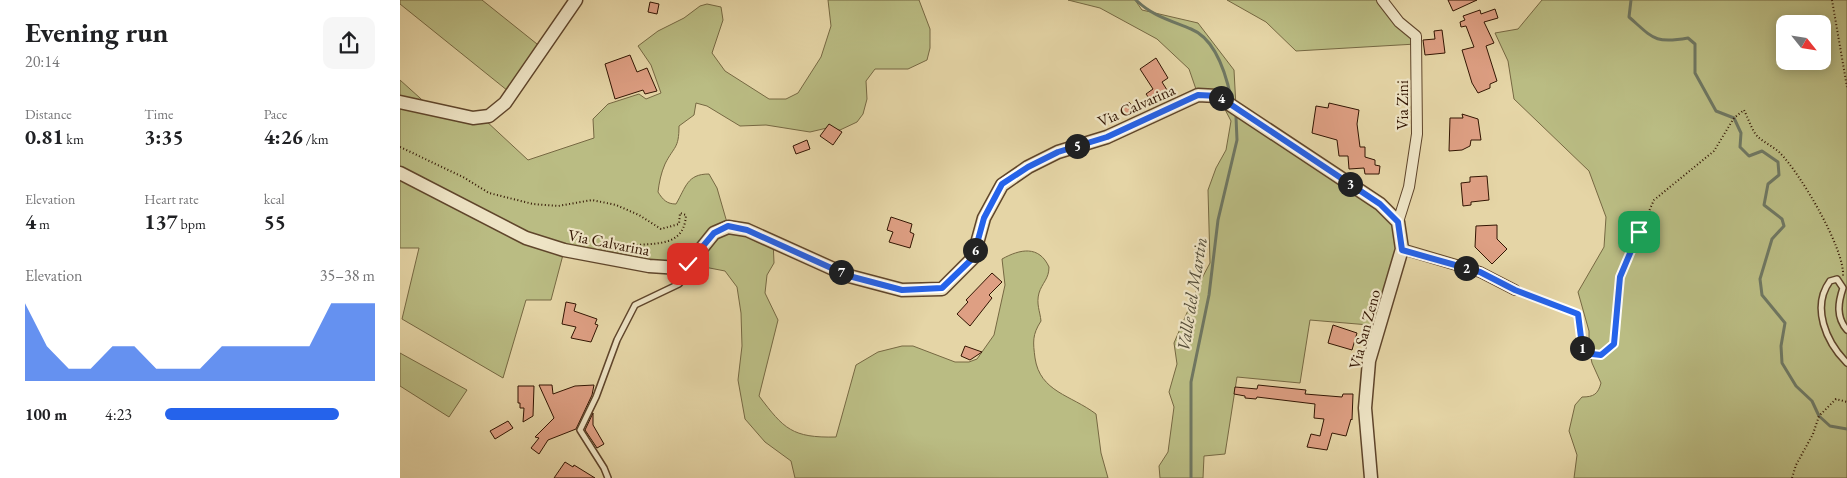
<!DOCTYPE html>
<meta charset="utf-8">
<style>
:root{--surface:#fff;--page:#f6f6f6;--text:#202124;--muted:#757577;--accent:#2563eb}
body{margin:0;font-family:"EB Garamond",serif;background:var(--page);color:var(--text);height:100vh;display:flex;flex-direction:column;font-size:19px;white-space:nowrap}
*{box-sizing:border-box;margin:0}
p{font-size:16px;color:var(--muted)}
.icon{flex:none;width:28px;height:28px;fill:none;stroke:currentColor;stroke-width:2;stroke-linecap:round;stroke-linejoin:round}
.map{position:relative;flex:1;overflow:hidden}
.drawer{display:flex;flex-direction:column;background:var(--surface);width:400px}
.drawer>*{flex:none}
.needle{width:32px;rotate:120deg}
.tools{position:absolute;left:1376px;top:15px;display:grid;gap:10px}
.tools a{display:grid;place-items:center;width:55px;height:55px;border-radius:10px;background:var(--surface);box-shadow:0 2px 12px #0003;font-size:25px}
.pin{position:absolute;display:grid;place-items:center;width:42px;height:42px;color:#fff;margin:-21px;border-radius:10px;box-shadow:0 2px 8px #0006}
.km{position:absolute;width:25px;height:25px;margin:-12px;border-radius:50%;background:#222;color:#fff;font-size:14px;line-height:25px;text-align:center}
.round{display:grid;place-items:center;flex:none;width:52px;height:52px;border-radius:10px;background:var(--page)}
.headline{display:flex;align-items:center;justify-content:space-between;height:85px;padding:0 25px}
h1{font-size:28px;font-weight:700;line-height:38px}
.figures{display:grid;grid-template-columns:repeat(3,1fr);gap:8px;height:85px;padding:5px 25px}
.figures div{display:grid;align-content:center}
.figures b{font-size:21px;font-weight:700}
.figures small{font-size:14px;font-weight:400}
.figures p{font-size:14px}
.chart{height:140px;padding:10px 25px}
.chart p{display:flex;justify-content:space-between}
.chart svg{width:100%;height:90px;margin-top:5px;fill:var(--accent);opacity:.7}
ul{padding:0 25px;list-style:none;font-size:16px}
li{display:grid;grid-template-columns:80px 60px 1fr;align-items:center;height:38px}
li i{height:12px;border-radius:6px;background:var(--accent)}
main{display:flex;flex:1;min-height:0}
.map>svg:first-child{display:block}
.green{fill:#babc83;stroke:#766842;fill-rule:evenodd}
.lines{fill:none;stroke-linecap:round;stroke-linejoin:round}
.stream{stroke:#6f7762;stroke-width:3}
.building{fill:#de9f83;stroke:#321502}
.service-casing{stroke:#5f452b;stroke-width:8}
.minor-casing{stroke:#5f452b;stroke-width:12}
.tertiary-casing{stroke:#5f452b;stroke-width:15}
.path{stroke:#321502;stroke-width:2;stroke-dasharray:1 2.5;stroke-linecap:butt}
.service{stroke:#eee4c5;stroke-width:5}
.minor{stroke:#eee4c5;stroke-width:10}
.tertiary{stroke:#eee4c5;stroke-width:12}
.route-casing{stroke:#fff;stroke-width:10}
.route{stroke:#2563eb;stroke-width:6}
.labels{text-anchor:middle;stroke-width:4.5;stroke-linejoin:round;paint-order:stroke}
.street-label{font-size:16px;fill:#321502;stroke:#eee4c5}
.water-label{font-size:18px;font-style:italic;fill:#554e3a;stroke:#eee4c5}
</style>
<main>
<section class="drawer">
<div class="headline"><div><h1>Evening run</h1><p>20:14</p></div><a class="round"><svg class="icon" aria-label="share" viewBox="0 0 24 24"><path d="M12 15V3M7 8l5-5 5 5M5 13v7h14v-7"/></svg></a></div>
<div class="figures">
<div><p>Distance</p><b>0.81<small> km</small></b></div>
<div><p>Time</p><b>3:35</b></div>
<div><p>Pace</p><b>4:26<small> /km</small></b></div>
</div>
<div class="figures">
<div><p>Elevation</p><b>4<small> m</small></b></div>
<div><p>Heart rate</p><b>137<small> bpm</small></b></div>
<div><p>kcal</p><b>55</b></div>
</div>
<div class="chart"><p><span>Elevation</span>35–38 m</p>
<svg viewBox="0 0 160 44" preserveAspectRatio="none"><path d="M0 44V6L10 27L20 38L30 38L40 27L50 27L60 38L70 38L80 38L90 27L100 27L110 27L120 27L130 27L140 6L150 6L160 6V44z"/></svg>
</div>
<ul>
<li><b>100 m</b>4:23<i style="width:83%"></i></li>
</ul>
</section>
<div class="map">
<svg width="1447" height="478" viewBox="0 0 1447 478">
<rect width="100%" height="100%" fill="#e5d5a6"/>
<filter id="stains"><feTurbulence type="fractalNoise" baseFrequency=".004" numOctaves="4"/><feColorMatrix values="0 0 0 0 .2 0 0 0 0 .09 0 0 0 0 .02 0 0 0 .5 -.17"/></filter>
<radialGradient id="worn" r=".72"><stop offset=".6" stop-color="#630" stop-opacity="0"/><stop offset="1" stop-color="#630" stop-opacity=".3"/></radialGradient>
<g class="green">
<polygon points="0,0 82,0 142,48 113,95 0,4"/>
<path d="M428,0H519L530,29V48L527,60L508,69H475L466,81L467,99L463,114L457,122L440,130L427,128L410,132L366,125L340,126L307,106L296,103L294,115L279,126C279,149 274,146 265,164C261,173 259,183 258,192C263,200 267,204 276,204C286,187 287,174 309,174L317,188L328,226L373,240L374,263L367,275L365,293L378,320L359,396C384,429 392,438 436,437L456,365L478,352L502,346H513L555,362H569L577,359L594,335L605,285L602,259C620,249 639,245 649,267C649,279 642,283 639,293C636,304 640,311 641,321C632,335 633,342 635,358C640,392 671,395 696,414L701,453L708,478H395L391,461L365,442L345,419L338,380L342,346L341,313L337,287L325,271L289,264L164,251L151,300H126L103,378L2,319L19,248H0V80L40,116L85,120L128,160L194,138L193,119L208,104L239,94L246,99L261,93L251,65L238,46L258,31L284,18L300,6L307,4L321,7L323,20L312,53L325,71L369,99H386L398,93L421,57L431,26Z"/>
<polygon points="668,0 735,0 742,10 798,23 834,70 836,107 998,222 1002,249 981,326 910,320 900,383 837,377 825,454 804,456 803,478 760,478 759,466 768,452 774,407 769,392 777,364 774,343 801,280 810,263 808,190 816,168 826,150 831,121 818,96 798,95 789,69 757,39 700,8"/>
<polygon points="827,0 983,0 1013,28 1016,44 896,51 866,22"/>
<path d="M1142,0H1447V478H1174L1177,455L1169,431L1175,405L1182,397C1194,397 1198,394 1201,383L1192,363L1189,349V331L1178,292L1204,247L1206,217L1189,171L1114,99L1108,61L1095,33L1118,29ZM1385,24H1422V61H1385Z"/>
<polygon points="0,353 67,390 49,417 0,386"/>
</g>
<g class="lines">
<g class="stream">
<path d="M736,0C752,16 772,21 791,29C816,39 826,74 831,98"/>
<path d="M1231,0L1229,17C1253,38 1254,44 1288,38L1295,44V73L1316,111L1334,118L1341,133L1340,147L1349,156L1362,151L1378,162L1379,175L1368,184L1364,205L1382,219L1384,226L1372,239L1360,279L1362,295L1385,323L1381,346L1382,363L1396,386L1412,401L1419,416L1430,426L1447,429"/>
<polyline points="791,478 791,382 809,295 818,220 837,140 836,117"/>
</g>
</g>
<g class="building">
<polygon points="1048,0 1077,0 1053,11"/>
<polygon points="250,2 259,4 257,14 248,12"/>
<polygon points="1095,9 1098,18 1084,22 1094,43 1086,46 1097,81 1090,84 1090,88 1078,93 1072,83 1062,50 1074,47 1066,26 1061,27 1060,22 1065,20 1063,16 1080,10 1081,14"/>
<polygon points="1042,30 1045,53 1025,55 1023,40 1035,39 1034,31"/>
<polygon points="230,55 237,72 247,68 257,91 245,94 243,90 215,99 205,64"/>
<polygon points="756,58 768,78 762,82 767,90 752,102 746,94 753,89 740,69"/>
<polygon points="729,102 735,109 727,117 720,110"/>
<polygon points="929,103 959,110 957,124 960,147 965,147 965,157 975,160 975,165 980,166 979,174 965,174 964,168 949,169 948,156 939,156 937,140 912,133 916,106 928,108"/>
<polygon points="1062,114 1078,119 1081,140 1071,140 1070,146 1062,150 1049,151 1050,118 1063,118"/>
<polygon points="429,124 442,132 433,145 420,136"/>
<polygon points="407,140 410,149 396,154 393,146"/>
<polygon points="1087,176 1089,200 1071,202 1071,205 1063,206 1061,183 1070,182 1070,177"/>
<polygon points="491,217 512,224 510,232 514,234 510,248 489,242 493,232 487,230"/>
<polygon points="1097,225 1097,239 1107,249 1092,264 1075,247 1076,226"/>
<polygon points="592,273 602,282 589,295 592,298 570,326 557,314 568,302 566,300"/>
<polygon points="166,302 176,304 174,311 197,319 195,324 198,325 191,342 171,338 176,327 162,324"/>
<polygon points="933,325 957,333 952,350 928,343"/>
<polygon points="565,346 582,352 570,360 561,356"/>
<polygon points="139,385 152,385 153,394 175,386 194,385 192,395 176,429 148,440 139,454 131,448 139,438 135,437 154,418"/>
<polygon points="858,385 906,390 905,394 942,397 943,394 953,394 952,420 951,419 946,436 932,433 927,450 907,447 911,434 920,436 924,419 914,418 915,404 857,397 856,399 845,398 845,396 834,394 835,387 857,389"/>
<polygon points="118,386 134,386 133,416 123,422 124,408 120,408 120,403 118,403"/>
<polygon points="193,413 193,425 204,444 197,448 185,430"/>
<polygon points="108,421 113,428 95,439 90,431"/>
<polygon points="165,462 173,467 174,465 195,478 154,478"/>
</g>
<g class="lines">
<defs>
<g id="service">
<path d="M1447,330C1436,317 1438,303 1443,288L1437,279L1430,281C1411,307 1426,342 1447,363"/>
<polyline points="208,478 204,468 180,430 196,397 217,340 235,305 279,284 290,271 289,265"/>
</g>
<g id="minor">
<polyline points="982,0 999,22 1016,36 1017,134 1009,187 998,222"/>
<polyline points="1002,249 1080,272 1115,290"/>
</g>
<g id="tertiary">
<polyline points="0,102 73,118 89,116 105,103 176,0"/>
<polyline points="0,173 126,238 164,250 249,266 280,268 289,264 314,233 328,227 347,230 449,276 502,290 542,289 573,258 584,218 602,185 628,167 658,152 707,137 798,95 817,96 980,204 998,222 1002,249 969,361 965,408 971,478"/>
</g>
</defs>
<use href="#service" class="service-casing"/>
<use href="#minor" class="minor-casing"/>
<use href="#tertiary" class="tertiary-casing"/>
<g class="path">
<polyline points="1432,0 1447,87"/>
<path d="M0,147L63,177L89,193L133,204L158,206L192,200L216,205L239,215L261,229L279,224L280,213L286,215C284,249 253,242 230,246L226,250"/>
<path d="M1123,294L1177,314L1183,353L1201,355L1214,344L1219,277L1254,200L1314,151L1334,118L1344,110C1348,118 1352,131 1358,137C1365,143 1374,147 1380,153C1400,173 1445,249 1443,276"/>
<polyline points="1392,478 1396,465 1413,434 1419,416 1436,399 1447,402"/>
</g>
<use href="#service" class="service"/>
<use href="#minor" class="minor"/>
<use href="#tertiary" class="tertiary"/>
</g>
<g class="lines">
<defs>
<polyline id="route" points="288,264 314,233 328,226 347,230 449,276 502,290 542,288 573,258 584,218 602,184 628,167 658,152 707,137 798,95 818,96 980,204 998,222 1002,250 1080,272 1115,290 1178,314 1183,353 1201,355 1214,344 1220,277 1239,232"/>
</defs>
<use href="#route" class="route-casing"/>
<use href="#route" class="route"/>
</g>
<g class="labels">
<g class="street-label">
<text transform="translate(736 105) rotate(-24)" y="6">Via Calvarina</text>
<text transform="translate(1002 105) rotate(-90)" y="6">Via Zini</text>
<text transform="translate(209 242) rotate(11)" y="6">Via Calvarina</text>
<text transform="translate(964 329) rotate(-75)" y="6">Via San Zeno</text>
</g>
<g class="water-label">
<text transform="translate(792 294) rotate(-81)" y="6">Valle del Martin</text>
</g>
</g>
<rect width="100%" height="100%" filter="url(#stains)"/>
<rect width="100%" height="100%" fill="url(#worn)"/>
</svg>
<div class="tools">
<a><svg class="needle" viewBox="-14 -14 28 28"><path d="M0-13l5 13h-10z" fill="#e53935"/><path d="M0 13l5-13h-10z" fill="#757577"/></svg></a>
</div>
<div class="pin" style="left:1239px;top:232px;background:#1e9e55"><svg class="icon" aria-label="arrive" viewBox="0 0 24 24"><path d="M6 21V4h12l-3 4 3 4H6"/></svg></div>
<div class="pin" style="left:288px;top:264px;background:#d93025"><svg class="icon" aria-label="check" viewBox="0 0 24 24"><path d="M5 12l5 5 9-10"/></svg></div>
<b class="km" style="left:1182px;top:348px">1</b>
<b class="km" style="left:1066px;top:268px">2</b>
<b class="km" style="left:950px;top:184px">3</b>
<b class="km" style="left:821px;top:98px">4</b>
<b class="km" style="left:677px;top:146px">5</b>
<b class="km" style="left:575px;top:250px">6</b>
<b class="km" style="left:441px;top:272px">7</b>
</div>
</main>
